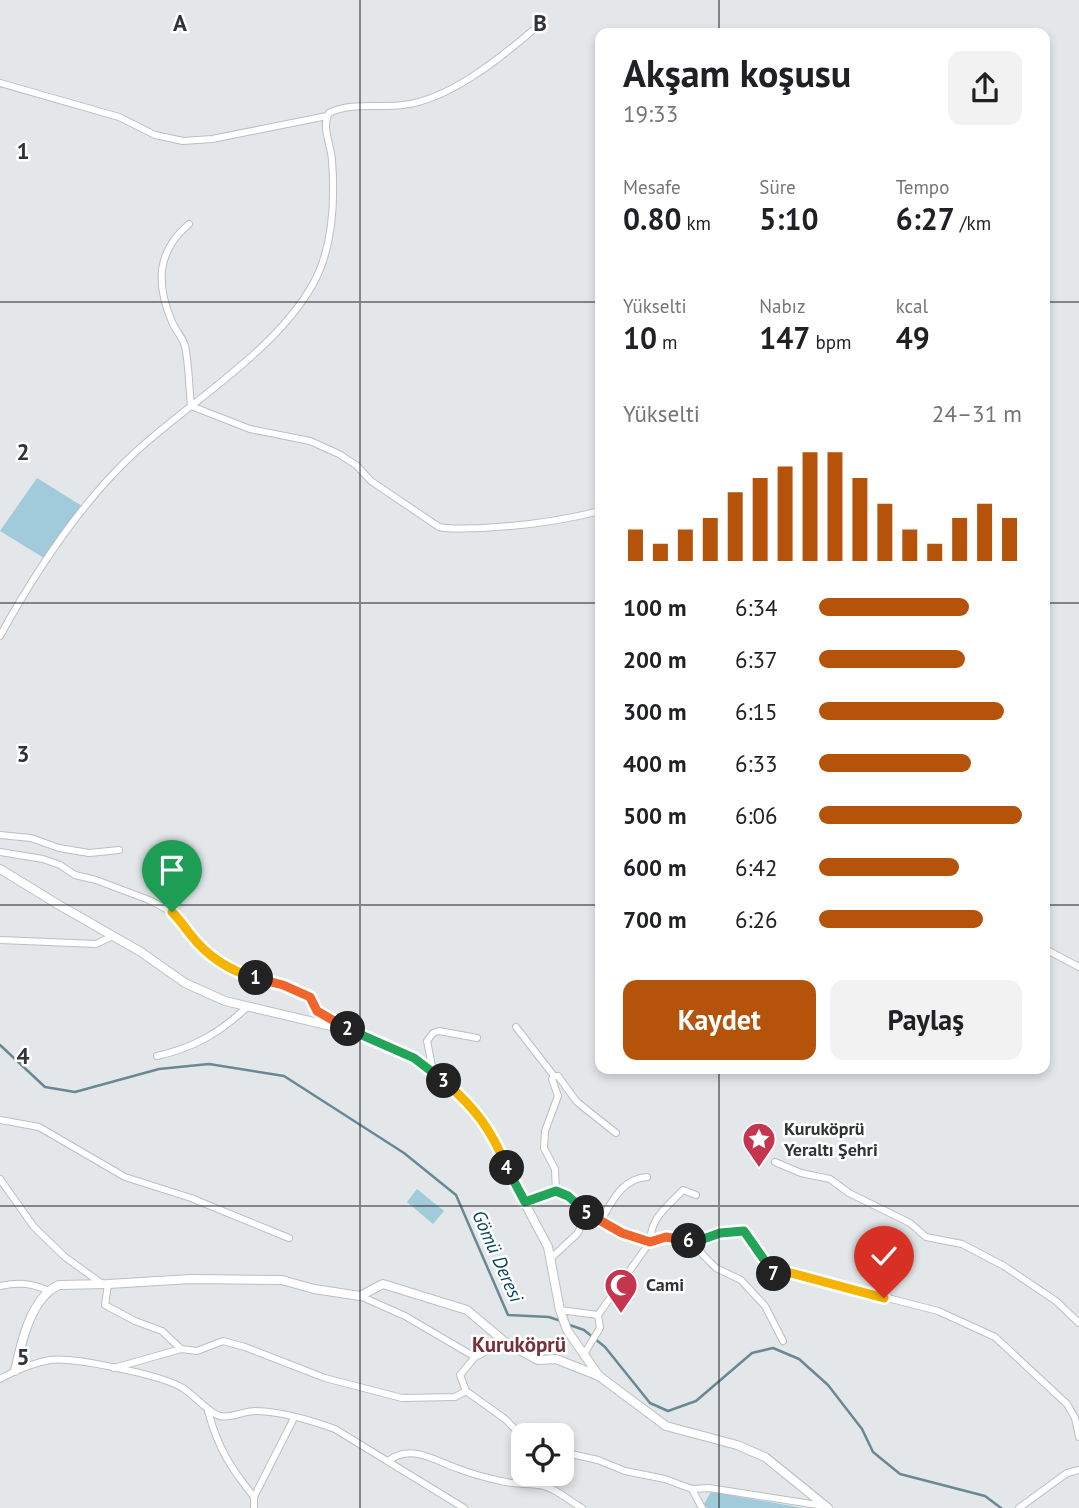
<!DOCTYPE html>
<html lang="tr">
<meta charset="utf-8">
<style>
:root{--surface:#fff;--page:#f2f2f2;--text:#202124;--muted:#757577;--accent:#b45309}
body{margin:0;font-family:"PT Sans",sans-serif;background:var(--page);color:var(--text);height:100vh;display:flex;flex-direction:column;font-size:26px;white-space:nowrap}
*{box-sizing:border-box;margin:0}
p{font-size:23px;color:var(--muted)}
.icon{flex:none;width:38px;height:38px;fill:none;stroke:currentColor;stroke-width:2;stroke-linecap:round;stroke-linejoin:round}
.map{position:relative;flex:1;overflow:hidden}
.side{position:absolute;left:595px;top:28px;width:455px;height:1046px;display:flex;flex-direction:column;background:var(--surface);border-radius:14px;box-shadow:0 4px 10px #0003}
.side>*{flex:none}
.buttons{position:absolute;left:511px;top:1423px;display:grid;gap:14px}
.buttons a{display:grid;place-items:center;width:63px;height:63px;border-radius:14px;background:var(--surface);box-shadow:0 4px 10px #0003;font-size:35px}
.pin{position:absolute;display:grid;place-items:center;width:60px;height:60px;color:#fff;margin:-72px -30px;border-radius:50% 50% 50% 0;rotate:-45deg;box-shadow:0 0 7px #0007}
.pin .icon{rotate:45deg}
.km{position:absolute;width:35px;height:35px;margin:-18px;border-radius:50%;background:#222;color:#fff;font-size:19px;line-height:35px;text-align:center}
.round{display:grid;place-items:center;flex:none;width:74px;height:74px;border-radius:14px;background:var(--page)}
.head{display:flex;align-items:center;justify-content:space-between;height:119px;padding:0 28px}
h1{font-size:38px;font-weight:800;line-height:52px}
.stats{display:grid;grid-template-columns:repeat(3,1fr);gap:10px;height:119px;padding:7px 28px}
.stats div{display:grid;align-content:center}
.stats b{font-size:30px;font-weight:800}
.stats small{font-size:19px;font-weight:400}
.stats p{font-size:19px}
.chart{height:196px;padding:14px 28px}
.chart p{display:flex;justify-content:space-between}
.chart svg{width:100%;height:126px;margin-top:7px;stroke:var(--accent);stroke-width:6}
.primary-button{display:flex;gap:14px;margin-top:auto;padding:14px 28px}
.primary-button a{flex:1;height:80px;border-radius:14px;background:var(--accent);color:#fff;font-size:28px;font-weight:800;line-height:80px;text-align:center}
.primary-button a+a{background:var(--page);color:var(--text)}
ul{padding:0 28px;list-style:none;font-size:23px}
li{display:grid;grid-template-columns:112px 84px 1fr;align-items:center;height:52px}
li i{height:18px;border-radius:9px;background:var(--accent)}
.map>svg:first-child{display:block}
.green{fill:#a1cadb}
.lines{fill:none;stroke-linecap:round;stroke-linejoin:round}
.stream{stroke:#6a8894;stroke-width:2.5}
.minor-casing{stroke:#bbbfc0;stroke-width:8}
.tertiary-casing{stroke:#bbbfc0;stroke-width:10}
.minor{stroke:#fff;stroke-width:6}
.tertiary{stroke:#fff;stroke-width:8}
.split-1-casing{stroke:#fff;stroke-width:14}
.split-2-casing{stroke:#fff;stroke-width:14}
.split-3-casing{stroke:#fff;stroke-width:14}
.split-4-casing{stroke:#fff;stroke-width:14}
.split-5-casing{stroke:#fff;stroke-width:14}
.split-6-casing{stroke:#fff;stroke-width:14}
.split-7-casing{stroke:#fff;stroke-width:14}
.split-8-casing{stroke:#fff;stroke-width:14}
.split-1{stroke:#f5b400;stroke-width:9}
.split-2{stroke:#f0652b;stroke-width:9}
.split-3{stroke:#22a559;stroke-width:9}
.split-4{stroke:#f5b400;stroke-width:9}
.split-5{stroke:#22a559;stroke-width:9}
.split-6{stroke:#f0652b;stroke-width:9}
.split-7{stroke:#22a559;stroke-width:9}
.split-8{stroke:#f5b400;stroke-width:9}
.grid{fill:none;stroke:#323334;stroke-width:2;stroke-opacity:0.55}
.labels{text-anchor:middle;stroke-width:5;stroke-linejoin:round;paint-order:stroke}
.poi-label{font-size:18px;font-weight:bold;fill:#323334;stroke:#fff;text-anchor:start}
.water-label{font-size:19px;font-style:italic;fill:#064457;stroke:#fff}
.quarter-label{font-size:21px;font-weight:bold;fill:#772f39;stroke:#fff}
.grid-label{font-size:23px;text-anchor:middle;font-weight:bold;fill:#323334;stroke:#fff;stroke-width:5;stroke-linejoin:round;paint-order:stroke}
</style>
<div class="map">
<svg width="1079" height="1508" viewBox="0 0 1079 1508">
<rect width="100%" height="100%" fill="#e3e7e9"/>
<g class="green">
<polygon points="37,478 82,506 44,558 0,531"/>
<polygon points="417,1189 444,1211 433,1224 407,1202"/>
<polygon points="711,1492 803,1508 707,1508 704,1504"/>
</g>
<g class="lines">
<g class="stream">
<polyline points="0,1045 45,1087 75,1092 159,1069 209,1064 284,1076 404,1153 456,1195 508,1315 549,1317 561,1321"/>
<polyline points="567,1324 584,1330 605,1347 650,1403 668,1411 696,1401 752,1353 773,1348 799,1359 828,1385 862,1429 873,1452 900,1474 985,1496 1001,1508"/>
</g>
<defs>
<g id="minor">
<polyline points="0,83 119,117 155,135 183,141 212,139 327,116"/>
<path d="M189,224C156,252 156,284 172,322C176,331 183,338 185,346C189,365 189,387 191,406L250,429L310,441L339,454L356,465L371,481L439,527C454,530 467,528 482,528C523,526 561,521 600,511"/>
<path d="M0,636C32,578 71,518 116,471C174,410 272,358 313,284C333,248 335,200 332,160C331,145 321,126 329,113C350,102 379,108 403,105C448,100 498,60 532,31"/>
<polyline points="0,835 31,838 59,848 89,853 119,850"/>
<polyline points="0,852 43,859 60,865 75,875 96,880 149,900 172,912 183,923 191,936 223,965 239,973 283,985 310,997 317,1011 344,1027"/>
<polyline points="0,940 96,944 113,936"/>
<polyline points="1045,949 1079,967"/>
<polyline points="516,1027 554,1076"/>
<path d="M157,1056C193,1048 220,1033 247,1007"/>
<polyline points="433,1071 427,1041 433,1033 439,1031 477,1038"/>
<polyline points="0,1120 39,1127 125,1177 191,1198 289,1238"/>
<polyline points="775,1162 801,1173 830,1179 849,1193 910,1223 926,1237 962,1244 1004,1266 1056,1301 1079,1323"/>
<polyline points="0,1179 34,1227 65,1257 101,1283"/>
<polyline points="556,1191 555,1169 544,1148 545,1131 558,1096 552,1079 554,1076 558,1076 577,1102 616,1133"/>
<path d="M525,1202L556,1191C572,1198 583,1211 598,1221C614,1231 632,1236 650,1242C651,1217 666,1208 683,1190L696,1195"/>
<path d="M600,1222C612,1202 621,1179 647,1177"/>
<polyline points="695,1242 703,1255 716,1268 741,1280 765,1306 783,1341"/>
<polyline points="550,1259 577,1234 588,1214"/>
<polyline points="108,1284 105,1305 135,1321 162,1331 181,1349"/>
<path d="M0,1286C18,1282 30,1283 47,1290"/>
<polyline points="360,1296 405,1316 475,1357"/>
<polyline points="560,1310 598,1315"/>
<polyline points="505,1342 475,1357 460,1375 466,1391 505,1419 523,1437"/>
<polyline points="584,1354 600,1328 598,1315 650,1242 665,1237 695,1242 720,1233 744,1231 773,1274 791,1273 938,1311 995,1337 1067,1404 1075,1418 1079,1437"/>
<polyline points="114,1368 181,1349 197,1351 223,1341 245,1347 325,1378 402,1398 455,1397 466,1391"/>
<path d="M0,1379C16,1370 31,1363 50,1360C74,1357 160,1375 181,1387C194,1394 208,1413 220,1416C232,1419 244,1410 257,1411C281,1412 313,1421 335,1429L464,1508"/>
<path d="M208,1411C218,1448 230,1467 254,1497V1508"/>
<polyline points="562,1452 598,1460 625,1471 665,1479 692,1489 709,1488 824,1506"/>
<path d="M388,1461C412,1443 435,1461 459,1469C472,1474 487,1478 501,1481C515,1485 530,1483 544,1486C559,1490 569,1501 582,1508"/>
<polyline points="692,1489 702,1508"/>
<polyline points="254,1497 294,1418"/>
<polyline points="1019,1508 1067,1473 1079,1470"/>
</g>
<g id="tertiary">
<polyline points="0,869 59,905 141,952 185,983 225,1001 352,1031 414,1058 437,1074 470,1104 495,1138 510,1175 548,1247 560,1310 567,1330 599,1376 666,1426 737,1445 765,1457 828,1508"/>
<path d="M15,1371C21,1343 31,1297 59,1285L108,1284L191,1279L282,1280L314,1289L360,1296L383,1284L467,1310L505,1342L538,1360L556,1359L599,1376"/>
</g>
</defs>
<use href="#minor" class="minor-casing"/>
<use href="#tertiary" class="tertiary-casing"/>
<use href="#minor" class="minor"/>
<use href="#tertiary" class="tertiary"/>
</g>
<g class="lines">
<defs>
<path id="split-1" d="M172,912C179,919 184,926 190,934C207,956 230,971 256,978"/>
<polyline id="split-2" points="256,978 283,985 310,997 317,1011 348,1029"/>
<polyline id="split-3" points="348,1029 414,1058 444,1081"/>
<path id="split-4" d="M444,1081C476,1109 491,1129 507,1168"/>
<polyline id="split-5" points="507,1168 525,1202 556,1191 568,1196 587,1213"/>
<polyline id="split-6" points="587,1213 622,1233 650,1242 666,1237 689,1241"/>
<polyline id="split-7" points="689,1241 695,1242 720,1233 744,1231 774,1274"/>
<polyline id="split-8" points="774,1274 791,1273 884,1298"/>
</defs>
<use href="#split-1" class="split-1-casing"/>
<use href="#split-2" class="split-2-casing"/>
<use href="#split-3" class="split-3-casing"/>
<use href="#split-4" class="split-4-casing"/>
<use href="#split-5" class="split-5-casing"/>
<use href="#split-6" class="split-6-casing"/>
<use href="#split-7" class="split-7-casing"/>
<use href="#split-8" class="split-8-casing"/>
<use href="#split-1" class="split-1"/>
<use href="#split-2" class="split-2"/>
<use href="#split-3" class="split-3"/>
<use href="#split-4" class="split-4"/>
<use href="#split-5" class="split-5"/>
<use href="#split-6" class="split-6"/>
<use href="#split-7" class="split-7"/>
<use href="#split-8" class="split-8"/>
</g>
<path class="grid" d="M360,0V1508M719,0V33M0,302H600M1045,302H1079M0,603H600M1045,603H1079M0,905H600M1045,905H1079M719,1069V1508M0,1206H1079"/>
<defs>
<symbol id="sight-pin" viewBox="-11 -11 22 30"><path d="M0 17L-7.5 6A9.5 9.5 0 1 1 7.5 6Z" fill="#c53550" stroke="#fff"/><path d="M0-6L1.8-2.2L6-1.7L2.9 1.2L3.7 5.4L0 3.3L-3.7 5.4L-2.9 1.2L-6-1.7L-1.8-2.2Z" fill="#fff"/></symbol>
<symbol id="mosque-pin" viewBox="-11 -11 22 30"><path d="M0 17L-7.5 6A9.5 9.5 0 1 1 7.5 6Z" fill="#c53550" stroke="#fff"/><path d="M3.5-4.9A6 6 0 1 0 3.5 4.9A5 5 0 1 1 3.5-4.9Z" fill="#fff"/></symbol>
</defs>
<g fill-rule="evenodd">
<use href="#sight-pin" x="740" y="1120" width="38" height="52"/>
<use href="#mosque-pin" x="602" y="1266" width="38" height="52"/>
</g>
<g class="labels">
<g class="poi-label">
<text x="784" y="1135">Kuruköprü<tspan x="784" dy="21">Yeraltı Şehri</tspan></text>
<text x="646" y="1291">Cami</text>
</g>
<g class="water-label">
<text transform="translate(498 1256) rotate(66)" y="7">Gömü Deresi</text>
</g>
<g class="quarter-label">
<text x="519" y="1352">Kuruköprü</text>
</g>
</g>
<g class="grid-label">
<text x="180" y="31">A</text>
<text x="540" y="31">B</text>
<text x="23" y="159">1</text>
<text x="23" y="460">2</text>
<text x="23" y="762">3</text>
<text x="23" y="1064">4</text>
<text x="23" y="1365">5</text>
</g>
</svg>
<div class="buttons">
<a><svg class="icon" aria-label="locate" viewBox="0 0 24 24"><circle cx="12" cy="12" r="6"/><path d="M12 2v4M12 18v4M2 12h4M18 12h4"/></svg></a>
</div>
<div class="pin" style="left:172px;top:912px;background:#1e9e55"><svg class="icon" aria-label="arrive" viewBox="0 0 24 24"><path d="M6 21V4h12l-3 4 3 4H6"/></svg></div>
<div class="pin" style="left:884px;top:1298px;background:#d93025"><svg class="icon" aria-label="check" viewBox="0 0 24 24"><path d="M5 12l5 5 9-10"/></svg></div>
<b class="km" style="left:256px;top:978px">1</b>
<b class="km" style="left:348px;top:1029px">2</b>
<b class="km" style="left:444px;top:1081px">3</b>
<b class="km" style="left:507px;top:1168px">4</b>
<b class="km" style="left:587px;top:1213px">5</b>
<b class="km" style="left:689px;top:1241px">6</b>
<b class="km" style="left:774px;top:1274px">7</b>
<section class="side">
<div class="head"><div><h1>Akşam koşusu</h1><p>19:33</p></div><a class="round"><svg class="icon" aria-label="share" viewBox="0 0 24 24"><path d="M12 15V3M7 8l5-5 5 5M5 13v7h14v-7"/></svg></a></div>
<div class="stats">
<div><p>Mesafe</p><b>0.80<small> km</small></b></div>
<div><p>Süre</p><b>5:10</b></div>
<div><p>Tempo</p><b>6:27<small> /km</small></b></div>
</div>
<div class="stats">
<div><p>Yükselti</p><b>10<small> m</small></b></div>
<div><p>Nabız</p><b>147<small> bpm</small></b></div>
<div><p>kcal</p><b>49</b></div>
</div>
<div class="chart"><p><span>Yükselti</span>24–31 m</p>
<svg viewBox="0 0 160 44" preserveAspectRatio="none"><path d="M5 44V33M15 44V38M25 44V33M35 44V29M45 44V20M55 44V15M65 44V11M75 44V6M85 44V6M95 44V15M105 44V24M115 44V33M125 44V38M135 44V29M145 44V24M155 44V29"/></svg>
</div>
<ul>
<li><b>100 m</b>6:34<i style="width:74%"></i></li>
<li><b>200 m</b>6:37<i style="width:72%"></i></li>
<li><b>300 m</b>6:15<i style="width:91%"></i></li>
<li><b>400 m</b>6:33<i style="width:75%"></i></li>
<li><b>500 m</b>6:06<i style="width:100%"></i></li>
<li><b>600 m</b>6:42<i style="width:69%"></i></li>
<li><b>700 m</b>6:26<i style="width:81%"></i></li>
</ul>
<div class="primary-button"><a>Kaydet</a><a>Paylaş</a></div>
</section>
</div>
